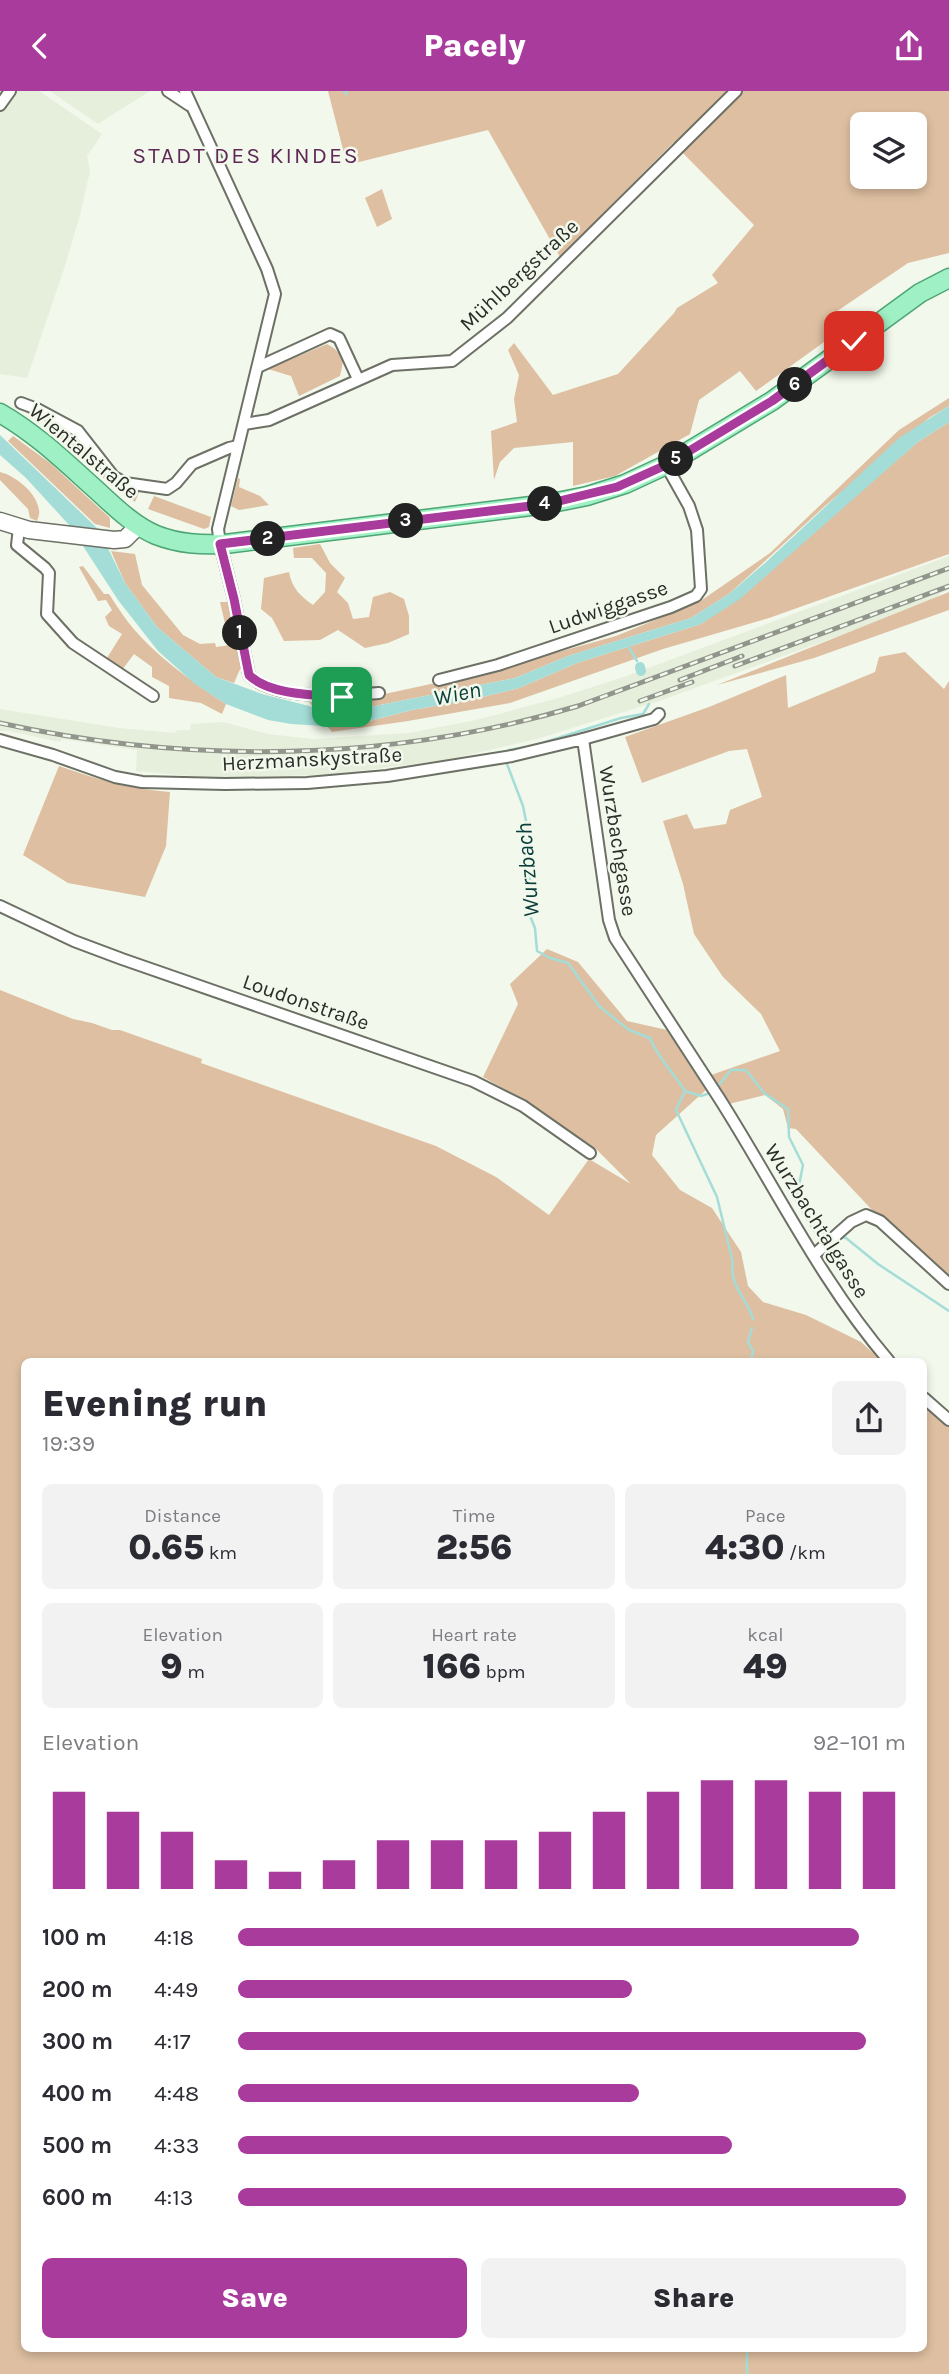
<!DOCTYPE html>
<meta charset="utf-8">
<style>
:root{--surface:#fff;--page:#f2f2f3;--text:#2b2b33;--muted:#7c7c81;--accent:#a83b9b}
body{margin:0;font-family:Karla,sans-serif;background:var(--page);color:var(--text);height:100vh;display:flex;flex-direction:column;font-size:26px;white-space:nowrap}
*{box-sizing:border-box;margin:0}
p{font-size:23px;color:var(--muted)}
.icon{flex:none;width:38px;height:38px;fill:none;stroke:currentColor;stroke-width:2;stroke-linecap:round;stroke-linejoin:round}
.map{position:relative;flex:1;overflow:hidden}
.details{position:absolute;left:21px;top:1267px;width:906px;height:994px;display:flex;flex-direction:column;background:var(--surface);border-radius:10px;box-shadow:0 4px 10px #0003}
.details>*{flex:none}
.tools{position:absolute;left:850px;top:21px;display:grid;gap:14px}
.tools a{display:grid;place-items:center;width:77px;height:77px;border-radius:10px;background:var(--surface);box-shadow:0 4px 10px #0003;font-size:35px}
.pin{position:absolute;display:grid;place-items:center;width:60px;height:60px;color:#fff;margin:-30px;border-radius:14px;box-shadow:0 4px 10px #0006}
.km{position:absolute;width:35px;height:35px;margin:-18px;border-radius:50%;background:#222;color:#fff;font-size:19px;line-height:35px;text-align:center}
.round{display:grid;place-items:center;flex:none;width:74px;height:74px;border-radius:10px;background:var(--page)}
.headline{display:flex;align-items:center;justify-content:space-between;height:119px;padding:0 21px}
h1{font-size:38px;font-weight:800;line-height:52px}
.figures{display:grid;grid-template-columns:repeat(3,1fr);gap:10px;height:119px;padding:7px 21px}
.figures div{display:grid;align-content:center;border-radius:10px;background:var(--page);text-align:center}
.figures b{font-size:35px;font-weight:800}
.figures small{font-size:19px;font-weight:400}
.figures p{font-size:19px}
.chart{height:196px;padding:14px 21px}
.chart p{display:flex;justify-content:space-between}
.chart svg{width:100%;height:126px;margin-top:7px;stroke:var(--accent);stroke-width:6}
.primary-button{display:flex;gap:14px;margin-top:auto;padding:14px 21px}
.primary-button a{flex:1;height:80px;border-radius:10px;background:var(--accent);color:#fff;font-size:28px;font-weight:800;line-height:80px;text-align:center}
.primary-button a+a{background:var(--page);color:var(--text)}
ul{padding:0 21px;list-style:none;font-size:23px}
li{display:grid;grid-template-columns:112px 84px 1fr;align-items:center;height:52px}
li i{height:18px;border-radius:9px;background:var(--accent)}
header{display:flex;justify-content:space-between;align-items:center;height:91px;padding:0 21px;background:var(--accent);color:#fff;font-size:32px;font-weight:800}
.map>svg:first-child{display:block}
.built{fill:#e6efdb}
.green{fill:#debfa1;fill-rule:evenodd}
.water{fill:#a4ddd7}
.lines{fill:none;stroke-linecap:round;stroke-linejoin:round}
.stream{stroke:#a4ddd7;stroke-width:2.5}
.canal{stroke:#a4ddd7;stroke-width:10}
.minor-casing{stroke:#6c7065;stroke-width:14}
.secondary-casing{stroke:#6c7065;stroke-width:19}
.primary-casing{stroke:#4da574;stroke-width:21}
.minor{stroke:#fff;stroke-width:10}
.secondary{stroke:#fff;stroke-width:16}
.primary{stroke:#9ff0c4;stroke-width:18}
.rail-casing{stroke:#91958c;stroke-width:5}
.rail{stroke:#f2f8eb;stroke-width:2.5;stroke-dasharray:8;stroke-linecap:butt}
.route-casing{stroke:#fff;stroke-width:14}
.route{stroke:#a83b9b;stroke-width:9}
.labels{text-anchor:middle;stroke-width:5;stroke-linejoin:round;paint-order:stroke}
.street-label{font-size:21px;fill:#2b2d29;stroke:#f2f8eb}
.neighbourhood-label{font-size:23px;letter-spacing:2px;fill:#5f2957;stroke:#f2f8eb}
.water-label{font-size:23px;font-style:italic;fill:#093f3b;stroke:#f2f8eb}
</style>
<header><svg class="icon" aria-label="back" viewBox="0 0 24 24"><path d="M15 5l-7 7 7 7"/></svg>Pacely<svg class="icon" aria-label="share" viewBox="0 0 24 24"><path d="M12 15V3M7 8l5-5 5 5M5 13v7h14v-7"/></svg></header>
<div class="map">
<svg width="949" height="2283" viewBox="0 0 949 2283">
<rect width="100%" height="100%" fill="#f2f8eb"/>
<g class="built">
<polygon points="0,0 39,0 102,43 87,65 90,80 80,124 64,178 27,287 0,283"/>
<polygon points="50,0 150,0 98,33"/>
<polygon points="949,465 949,499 941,502 932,511 659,610 537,648 446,669 333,683 254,686 203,686 136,680 137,659 62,648 60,651 9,640 0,640 0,618 119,637 174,642 178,639 190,639 191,633 223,631 268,643 313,648 409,642 476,629 558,607 624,586"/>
</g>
<g class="green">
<path d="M328,0H949V162L908,172L827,227L831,246L756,300L740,280L699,309L690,343L615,385L573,395V351L514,357L500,371L494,389L491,340L517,331L514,308L519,284L508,259L514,252L553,304L618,283L674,222L677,217L718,192L712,184L754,134L673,52L560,166L488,39L347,74ZM863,33H915V86H863Z"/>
<polygon points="382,98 392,128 377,136 365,107"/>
<path d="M327,253C343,262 345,268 340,285L299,305L291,285L268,278Z"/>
<polygon points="949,307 949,315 929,327 825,415 729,503 691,527 568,565 515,587 360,618 318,617 313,616 307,608 357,609 486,581 616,545 699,511 770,462 899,339"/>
<polygon points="17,314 78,344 107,386 118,394 140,399 135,411 107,390 45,334 46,331 43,329 41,332"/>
<polygon points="949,331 949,463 769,527 663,558 510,612 408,630 332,641 327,635 358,633 412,619 470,609 519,597 577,572 701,533 835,422 918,351"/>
<polygon points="13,345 50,372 110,427 110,437 95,433 8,350"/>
<path d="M0,381C16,385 37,402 39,419C40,423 38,427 37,430L30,427L28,418L0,389Z"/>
<polygon points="238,387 240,388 239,396 260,405 269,414 239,419 231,415"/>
<polygon points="154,405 211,426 209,436 204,438 148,418"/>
<path d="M320,453L330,472L345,487L337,501L348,512L353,528L369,526L373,506L390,501L404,508L409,525V543L388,552L365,557L338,539L320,549L284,550L272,527L261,518L264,487L289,481C292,497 300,505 313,514L325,501L326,482L312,467H294L293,457Z"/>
<polygon points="111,460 135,463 142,494 183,544 200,553 215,552 216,556 230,554 220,511 228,511 241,576 234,592 216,586 157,536 125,492"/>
<path d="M83,475L104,503H109C115,512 121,522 128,531C153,563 192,591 226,613L222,623L201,612L169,607V595L152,586V576L134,563L122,579L107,567L122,543L109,535L105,526L112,519L106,509L98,510L79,476Z"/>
<polygon points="949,501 949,519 814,567 717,594"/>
<polygon points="905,561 944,598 949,590 949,1187 873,1120 796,1038 788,1037 783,1018 765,1004 729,1013 711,984 780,960 761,923 723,886 694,843 683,793 663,730 687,723 694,738 726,733 730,719 762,706 747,658 729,660 642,692 625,646 709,616 786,584 788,617 875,581 879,566"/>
<path d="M59,675C97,688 129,698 170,701L166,755L145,806L68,792L23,764Z"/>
<polygon points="547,858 578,871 627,930 667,939 706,999 656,1044 652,1064 680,1099 712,1117 741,1161 748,1195 763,1211 806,1224 861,1251 882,1270 24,1270 24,2258 924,2258 924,1315 949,1331 949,2283 0,2283 0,899 73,928 92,932 112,939 120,939 202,968 201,972 436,1055 496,1086 549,1124 589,1068 631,1093 596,1058 518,1006 483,986 518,913 510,893"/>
</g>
<polygon class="water" points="949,315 949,331 918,351 740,508 701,533 577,572 519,597 470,609 412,619 358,633 324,635 291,633 268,629 226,613 195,593 158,560 118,509 70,435 26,387 0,364 0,344 99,439 125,492 157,536 216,586 262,603 313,616 360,618 515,587 568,565 691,527 729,503 765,472 899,347"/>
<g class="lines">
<g class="stream">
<polyline points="344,0 347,3"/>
<polyline points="628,555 637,570"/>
<polyline points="533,655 621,627 643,623 649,613"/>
<polyline points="506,662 509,659 526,656"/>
<path d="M507,673L523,715L528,740L526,766L530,789L528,820L535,837L537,860L550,867L568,872L599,915L629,939L650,947C658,968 674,982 685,1000L701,1005L710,1002"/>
<polyline points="719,994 731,979 746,979 764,1002 788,1018 789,1046 803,1074 796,1109 814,1140 833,1143"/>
<path d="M684,1002L676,1019L717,1106L733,1172C728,1193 748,1209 753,1228"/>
<polyline points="839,1145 846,1147 878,1173 949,1220"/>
<polyline points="751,1270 753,1260 748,1251 752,1237"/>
<polyline points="747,2283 747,2258"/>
</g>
<polyline class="canal" points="640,576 641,580"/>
<defs>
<g id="minor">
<polyline points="168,0 189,14"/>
<path d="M185,0L267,178L275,203L218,438L220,453L234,508L249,584C274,610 346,605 379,602"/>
<polyline points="0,14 10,0"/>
<polyline points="258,276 330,243 339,247 358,288"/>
<polyline points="21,312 37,318 78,340 114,386 125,392 167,398 176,392 192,373 229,357 238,355"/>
<polyline points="244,333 269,329 392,274 452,270 507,227 736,0"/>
<polyline points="19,437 17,454 45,477 49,482 47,523 73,552 153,605"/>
<polyline points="439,589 498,574 671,516 696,505 701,498 697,439 689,415 666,374"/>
<polyline points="583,648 654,628 659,623"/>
<path d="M0,649L53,664L115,686L142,691L225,693L307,692L387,685L512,665L583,648L609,829L615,847C650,901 685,954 719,1007C775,1095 821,1191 889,1270"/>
<polyline points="0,815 74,850 122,868 473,990 523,1015 590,1062"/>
<polyline points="815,1163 851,1131 866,1124 880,1130 949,1193"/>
<polyline points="924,1307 949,1329"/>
</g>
<polyline id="secondary" points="0,430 29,439 114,449 125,448 139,434"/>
<path id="primary" d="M0,322C35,342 63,369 92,395C112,413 132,434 156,444C179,453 201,454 225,453L547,413L587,405L625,393L666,374L772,310L920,202L949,187"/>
</defs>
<use href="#minor" class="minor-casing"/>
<use href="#secondary" class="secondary-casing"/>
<use href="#primary" class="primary-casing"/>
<use href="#minor" class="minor"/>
<use href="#secondary" class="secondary"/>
<use href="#primary" class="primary"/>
<defs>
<g id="rail">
<polyline points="735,575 949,495"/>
<polyline points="680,589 742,565"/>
<polyline points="640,610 692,591"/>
<path d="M0,632C190,674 392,671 578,615L949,477"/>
</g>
</defs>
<use href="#rail" class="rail-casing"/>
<use href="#rail" class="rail"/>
</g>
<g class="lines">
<defs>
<path id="route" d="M342,606C315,604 269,604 249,584L234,508L220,453L547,413L617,396L666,374L772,310L854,250"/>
</defs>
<use href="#route" class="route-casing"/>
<use href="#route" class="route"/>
</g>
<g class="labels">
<g class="street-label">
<text transform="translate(519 184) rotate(-43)" y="7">Mühlbergstraße</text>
<text transform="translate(84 360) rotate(40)" y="7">Wientalstraße</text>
<text transform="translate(608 516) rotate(-19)" y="7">Ludwiggasse</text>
<text transform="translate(312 668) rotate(-3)" y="7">Herzmanskystraße</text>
<text transform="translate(618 750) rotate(81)" y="7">Wurzbachgasse</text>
<text transform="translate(306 911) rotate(19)" y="7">Loudonstraße</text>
<text transform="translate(817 1130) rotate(58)" y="7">Wurzbachtalgasse</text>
</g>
<g class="neighbourhood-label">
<text x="246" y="72">STADT DES KINDES</text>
</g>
<g class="water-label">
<text transform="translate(457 602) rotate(-11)" y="8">Wien</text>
<text transform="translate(527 779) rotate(-95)" y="8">Wurzbach</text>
</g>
</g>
</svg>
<div class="tools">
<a><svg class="icon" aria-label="layers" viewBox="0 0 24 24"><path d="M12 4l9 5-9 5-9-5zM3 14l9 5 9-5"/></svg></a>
</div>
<div class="pin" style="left:342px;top:606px;background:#1e9e55"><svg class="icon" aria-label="arrive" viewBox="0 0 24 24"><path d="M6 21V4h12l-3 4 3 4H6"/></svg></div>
<div class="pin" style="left:854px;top:250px;background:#d93025"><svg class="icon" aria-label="check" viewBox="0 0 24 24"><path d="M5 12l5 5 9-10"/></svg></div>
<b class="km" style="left:240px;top:542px">1</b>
<b class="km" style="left:268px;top:448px">2</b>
<b class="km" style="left:406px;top:430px">3</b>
<b class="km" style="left:545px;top:413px">4</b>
<b class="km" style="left:676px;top:368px">5</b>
<b class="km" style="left:795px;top:294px">6</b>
<section class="details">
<div class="headline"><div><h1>Evening run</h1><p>19:39</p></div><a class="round"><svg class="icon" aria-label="share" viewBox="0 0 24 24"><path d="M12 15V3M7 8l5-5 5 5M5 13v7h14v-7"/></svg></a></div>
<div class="figures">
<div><p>Distance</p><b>0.65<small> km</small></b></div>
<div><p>Time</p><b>2:56</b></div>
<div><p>Pace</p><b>4:30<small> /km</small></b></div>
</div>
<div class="figures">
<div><p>Elevation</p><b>9<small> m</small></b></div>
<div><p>Heart rate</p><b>166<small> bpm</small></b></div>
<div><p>kcal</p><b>49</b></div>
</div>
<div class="chart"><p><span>Elevation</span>92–101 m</p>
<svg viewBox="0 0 160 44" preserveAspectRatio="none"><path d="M5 44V10M15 44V17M25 44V24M35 44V34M45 44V38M55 44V34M65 44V27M75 44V27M85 44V27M95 44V24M105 44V17M115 44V10M125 44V6M135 44V6M145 44V10M155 44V10"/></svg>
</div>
<ul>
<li><b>100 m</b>4:18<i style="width:93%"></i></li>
<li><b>200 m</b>4:49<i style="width:59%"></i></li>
<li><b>300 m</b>4:17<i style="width:94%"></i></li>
<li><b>400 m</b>4:48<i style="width:60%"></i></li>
<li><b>500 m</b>4:33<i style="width:74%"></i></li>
<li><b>600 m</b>4:13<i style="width:100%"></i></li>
</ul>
<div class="primary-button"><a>Save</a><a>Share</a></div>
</section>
</div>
